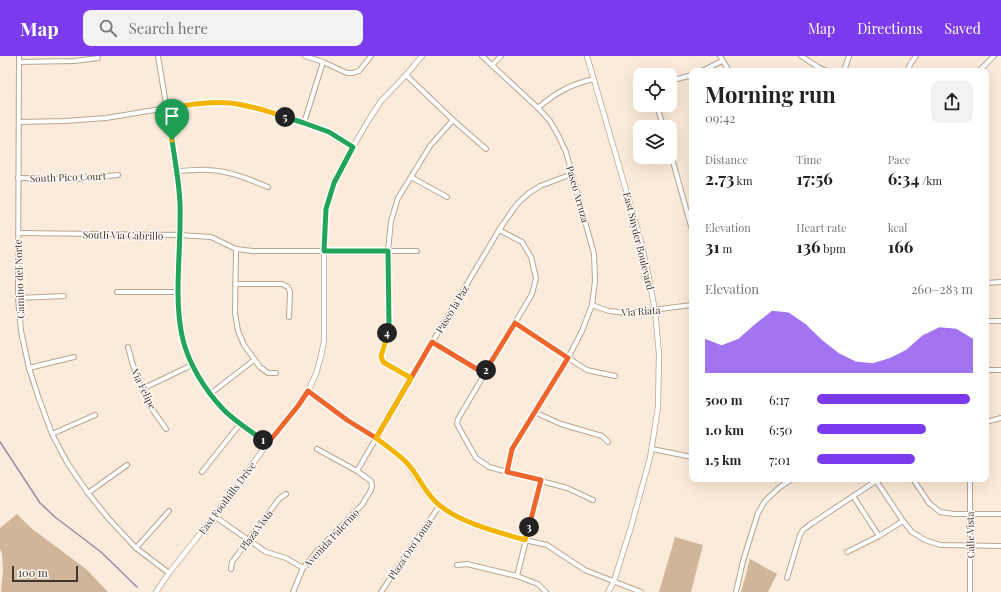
<!DOCTYPE html>
<meta charset="utf-8">
<style>
:root{--surface:#fff;--page:#f2f2f2;--text:#222;--muted:#767676;--accent:#7c3aed}
body{margin:0;font-family:"Playfair Display",serif;background:var(--page);color:var(--text);height:100vh;display:flex;flex-direction:column;font-size:15px;white-space:nowrap}
*{box-sizing:border-box;margin:0}
p{font-size:13px;color:var(--muted)}
.icon{flex:none;width:22px;height:22px;fill:none;stroke:currentColor;stroke-width:2;stroke-linecap:round;stroke-linejoin:round}
.map{position:relative;flex:1;overflow:hidden}
.details{position:absolute;left:689px;top:12px;width:300px;height:414px;display:flex;flex-direction:column;background:var(--surface);border-radius:8px;box-shadow:0 4px 16px #0002}
.details>*{flex:none}
.controls{position:absolute;left:633px;top:12px;display:grid;gap:8px}
.controls a{display:grid;place-items:center;width:44px;height:44px;border-radius:8px;background:var(--surface);box-shadow:0 4px 16px #0002;font-size:20px}
.scale{position:absolute;left:12px;bottom:10px;width:66px;box-sizing:border-box;padding-left:4px;border:2px solid #3f362e;border-top:0;font-size:11px;line-height:14px;white-space:nowrap;color:#3f362e;-webkit-text-stroke:3px #fffaf6;paint-order:stroke}
.pin{position:absolute;display:grid;place-items:center;width:34px;height:34px;color:#fff;margin:-41px -17px;border-radius:50% 50% 50% 0;rotate:-45deg;box-shadow:0 0 4px #0007}
.pin .icon{rotate:45deg}
.km{position:absolute;width:20px;height:20px;margin:-10px;border-radius:50%;background:#222;color:#fff;font-size:11px;line-height:20px;text-align:center}
.round{display:grid;place-items:center;flex:none;width:42px;height:42px;border-radius:8px;background:var(--page)}
.summary{display:flex;align-items:center;justify-content:space-between;height:68px;padding:0 16px}
h1{font-size:22px;font-weight:700;line-height:30px}
.stats{display:grid;grid-template-columns:repeat(3,1fr);gap:6px;height:68px;padding:4px 16px}
.stats div{display:grid;align-content:center}
.stats b{font-size:17px;font-weight:700}
.stats small{font-size:11px;font-weight:400}
.stats p{font-size:11px}
.chart{height:112px;padding:8px 16px}
.chart p{display:flex;justify-content:space-between}
.chart svg{width:100%;height:72px;margin-top:4px;fill:var(--accent);opacity:.7}
ul{padding:0 16px;list-style:none;font-size:13px}
li{display:grid;grid-template-columns:64px 48px 1fr;align-items:center;height:30px}
li i{height:10px;border-radius:5px;background:var(--accent)}
header{display:flex;align-items:center;gap:24px;box-sizing:border-box;height:56px;padding:0 20px;background:var(--accent);color:#fff}
header strong{font-size:19px}
nav{display:flex;gap:22px;margin-inline-start:auto;font-size:14px}
.search{width:280px;height:36px;background:var(--page);display:flex;align-items:center;gap:10px;box-sizing:border-box;padding:0 14px;border-radius:8px;color:var(--muted);font-size:15px}
.map>svg:first-child{display:block}
.green{fill:#d1b59a}
.lines{fill:none;stroke-linecap:round;stroke-linejoin:round}
.stream{stroke:#988ca4;stroke-width:1.5}
.minor-casing{stroke:#b9a591;stroke-width:6}
.tertiary-casing{stroke:#b9a591;stroke-width:6}
.minor{stroke:#fff;stroke-width:4}
.tertiary{stroke:#fff;stroke-width:4.5}
.split-1-casing{stroke:#fff;stroke-width:8}
.split-2-casing{stroke:#fff;stroke-width:8}
.split-3-casing{stroke:#fff;stroke-width:8}
.split-4-casing{stroke:#fff;stroke-width:8}
.split-5-casing{stroke:#fff;stroke-width:8}
.split-6-casing{stroke:#fff;stroke-width:8}
.split-1{stroke:#22a559;stroke-width:5}
.split-2{stroke:#f0652b;stroke-width:5}
.split-3{stroke:#f0652b;stroke-width:5}
.split-4{stroke:#f5b400;stroke-width:5}
.split-5{stroke:#22a559;stroke-width:5}
.split-6{stroke:#f5b400;stroke-width:5}
.labels{text-anchor:middle;stroke-width:3;stroke-linejoin:round;paint-order:stroke}
.street-label{font-size:10px;fill:#3f362e;stroke:#fffaf6}
</style>
<header>
<strong>Map</strong>
<div class="search"><svg class="icon" aria-label="search" viewBox="0 0 24 24"><circle cx="10" cy="10" r="6"/><path d="M15 15l6 6"/></svg>Search here</div>
<nav><a>Map</a><a>Directions</a><a>Saved</a></nav>
</header>
<div class="map">
<svg width="1001" height="536" viewBox="0 0 1001 536">
<rect width="100%" height="100%" fill="#fcebda"/>
<g class="green">
<polygon points="17,458 31,472 86,513 108,536 1,536 3,514 2,498 0,493 0,472"/>
<polygon points="675,481 703,489 691,536 659,536"/>
<polygon points="750,503 777,518 768,536 741,536"/>
</g>
<g class="lines">
<polyline class="stream" points="0,386 40,447 55,461 101,496 137,531"/>
<defs>
<g id="minor">
<polyline points="19,0 18,242 21,275 29,312 38,340 52,378 68,408 88,437 109,463 136,492 169,517"/>
<polyline points="158,0 177,115 180,148 178,236 179,263 183,284 192,309 210,338 222,353 240,368 268,387"/>
<polyline points="305,0 323,6 347,17 353,17 359,15 371,0"/>
<polyline points="482,0 538,52 550,65 558,79 566,96 594,198 595,225 592,249 582,275 568,302 512,393 507,416"/>
<polyline points="720,0 729,15"/>
<polyline points="801,0 818,11 826,15"/>
<polyline points="19,6 74,5 98,2"/>
<polyline points="492,9 501,0"/>
<polyline points="702,15 722,5"/>
<polyline points="844,15 849,0"/>
<polyline points="907,15 911,7 916,0"/>
<polyline points="979,15 994,0"/>
<polyline points="406,19 453,64 486,93"/>
<polyline points="670,25 692,19"/>
<polyline points="657,49 663,71"/>
<path d="M538,52C555,37 571,28 594,23"/>
<polyline points="19,66 65,65 106,62 167,52 205,47 229,47 254,52 304,67 329,76 353,91"/>
<polyline points="304,67 323,6"/>
<polyline points="670,95 692,174"/>
<path d="M177,115C187,115 198,113 208,114C230,115 249,123 268,131"/>
<polyline points="411,121 447,141"/>
<polyline points="18,122 76,123 118,119"/>
<polyline points="499,174 522,186 531,201 536,222 532,238 458,363 457,368 476,402 489,411 567,432 593,444"/>
<polyline points="18,177 179,179 211,181 236,193 253,195 417,195"/>
<polyline points="236,193 235,257 238,275 244,289 260,311 268,317 276,317"/>
<polyline points="986,227 1001,226"/>
<polyline points="235,228 282,228 288,231 290,236 289,261"/>
<polyline points="117,236 178,236"/>
<polyline points="18,242 64,240"/>
<polyline points="592,249 609,255 628,257 692,249"/>
<polyline points="986,265 1001,265"/>
<polyline points="515,267 568,302 587,314 615,320"/>
<polyline points="432,286 485,317"/>
<path d="M128,291C133,312 140,331 150,350C155,358 161,365 166,373"/>
<polyline points="29,312 74,301"/>
<polyline points="986,314 1001,314"/>
<polyline points="411,322 383,306 381,300 386,284 389,270 388,195 391,165 398,142 411,121 430,90 453,64"/>
<polyline points="142,333 192,309"/>
<polyline points="308,335 347,364 376,382 393,394 407,408 428,439 440,449 458,461 473,467 525,484 547,489 559,497 585,514 641,536"/>
<polyline points="210,338 254,304"/>
<polyline points="534,356 561,368 602,380 608,386"/>
<polyline points="986,366 1001,362"/>
<polyline points="52,378 95,359"/>
<polyline points="652,393 692,401"/>
<polyline points="357,415 411,322 499,174 517,148 529,137 540,130 572,118"/>
<polyline points="202,416 240,368"/>
<polyline points="875,423 903,465 912,476 925,484 940,489 1001,490"/>
<polyline points="913,423 929,447 940,456 954,458 1001,458"/>
<polyline points="970,423 970,536"/>
<polyline points="88,437 127,409"/>
<polyline points="853,440 879,480"/>
<polyline points="214,460 266,496 286,502 303,512"/>
<polyline points="136,492 169,455"/>
<polyline points="847,496 879,480 903,465"/>
<polyline points="457,509 467,508 517,520 538,528 546,536"/>
<polyline points="231,513 232,506 279,443 286,438"/>
<polyline points="517,520 541,424"/>
<polyline points="787,522 800,479 803,474 811,468 876,425"/>
<polyline points="293,536 303,512 319,493 362,449 371,434 372,430 371,425 357,415 317,393"/>
<polyline points="381,536 440,449"/>
<polyline points="736,536 743,505 758,457 765,445 780,431 792,423"/>
</g>
<g id="tertiary">
<polyline points="587,0 640,182 648,217 655,255 659,298 658,351 650,402 631,471 614,525 608,536"/>
<polyline points="156,536 169,517 214,460 268,387 298,350 308,335 316,318 321,300 324,285 324,195 326,153 334,127 353,91 368,65 381,45 406,19 422,0"/>
</g>
</defs>
<use href="#minor" class="minor-casing"/>
<use href="#tertiary" class="tertiary-casing"/>
<use href="#minor" class="minor"/>
<use href="#tertiary" class="tertiary"/>
</g>
<g class="lines">
<defs>
<path id="split-1" d="M172,84C175,105 179,126 180,147C181,176 178,206 178,235C178,251 179,268 183,284C189,308 205,334 222,352C233,364 249,374 263,384"/>
<polyline id="split-2" points="263,384 268,387 298,350 308,335 347,364 376,382 432,286 485,318 486,314"/>
<polyline id="split-3" points="486,314 515,267 568,302 512,393 507,416 541,424 529,471"/>
<path id="split-4" d="M387,277L386,284L381,300L383,306L411,322L376,382C387,390 398,398 407,407C419,420 424,436 438,448C460,467 498,476 525,484L529,471"/>
<polyline id="split-5" points="285,61 304,67 329,76 353,91 334,127 326,153 324,195 388,195 389,270 387,277"/>
<path id="split-6" d="M172,84L167,52C188,49 209,45 230,47C249,49 267,55 285,61"/>
</defs>
<use href="#split-1" class="split-1-casing"/>
<use href="#split-2" class="split-2-casing"/>
<use href="#split-3" class="split-3-casing"/>
<use href="#split-4" class="split-4-casing"/>
<use href="#split-5" class="split-5-casing"/>
<use href="#split-6" class="split-6-casing"/>
<use href="#split-1" class="split-1"/>
<use href="#split-2" class="split-2"/>
<use href="#split-3" class="split-3"/>
<use href="#split-4" class="split-4"/>
<use href="#split-5" class="split-5"/>
<use href="#split-6" class="split-6"/>
</g>
<g class="labels">
<g class="street-label">
<text transform="translate(68 121) rotate(-2)" y="4">South Pico Court</text>
<text transform="translate(578 138) rotate(74)" y="4">Paseo Arruza</text>
<text transform="translate(123 179) rotate(1)" y="4">South Via Cabrillo</text>
<text transform="translate(639 185) rotate(76)" y="4">East Snyder Boulevard</text>
<text transform="translate(19 223) rotate(-92)" y="4">Camino del Norte</text>
<text transform="translate(452 253) rotate(-59)" y="4">Paseo la Paz</text>
<text transform="translate(641 255) rotate(-4)" y="4">Via Riata</text>
<text transform="translate(144 333) rotate(64)" y="4">Via Felipe</text>
<text transform="translate(227 442) rotate(-53)" y="4">East Foothills Drive</text>
<text transform="translate(256 474) rotate(-53)" y="4">Plaza Vista</text>
<text transform="translate(970 479) rotate(-91)" y="4">Calle Vista</text>
<text transform="translate(331 482) rotate(-47)" y="4">Avenida Palermo</text>
<text transform="translate(410 493) rotate(-56)" y="4">Plaza Oro Loma</text>
</g>
</g>
</svg>
<div class="controls">
<a><svg class="icon" aria-label="locate" viewBox="0 0 24 24"><circle cx="12" cy="12" r="6"/><path d="M12 2v4M12 18v4M2 12h4M18 12h4"/></svg></a>
<a><svg class="icon" aria-label="layers" viewBox="0 0 24 24"><path d="M12 4l9 5-9 5-9-5zM3 14l9 5 9-5"/></svg></a>
</div>
<div class="scale">100 m</div>
<div class="pin" style="left:172px;top:84px;background:#1e9e55"><svg class="icon" aria-label="arrive" viewBox="0 0 24 24"><path d="M6 21V4h12l-3 4 3 4H6"/></svg></div>
<b class="km" style="left:263px;top:384px">1</b>
<b class="km" style="left:486px;top:314px">2</b>
<b class="km" style="left:529px;top:471px">3</b>
<b class="km" style="left:387px;top:277px">4</b>
<b class="km" style="left:285px;top:61px">5</b>
<section class="details">
<div class="summary"><div><h1>Morning run</h1><p>09:42</p></div><a class="round"><svg class="icon" aria-label="share" viewBox="0 0 24 24"><path d="M12 15V3M7 8l5-5 5 5M5 13v7h14v-7"/></svg></a></div>
<div class="stats">
<div><p>Distance</p><b>2.73<small> km</small></b></div>
<div><p>Time</p><b>17:56</b></div>
<div><p>Pace</p><b>6:34<small> /km</small></b></div>
</div>
<div class="stats">
<div><p>Elevation</p><b>31<small> m</small></b></div>
<div><p>Heart rate</p><b>136<small> bpm</small></b></div>
<div><p>kcal</p><b>166</b></div>
</div>
<div class="chart"><p><span>Elevation</span>260–283 m</p>
<svg viewBox="0 0 160 44" preserveAspectRatio="none"><path d="M0 44V23L10 27L20 23L30 14L40 6L50 7L60 14L70 24L80 32L90 37L100 38L110 35L120 30L130 21L140 16L150 17L160 23V44z"/></svg>
</div>
<ul>
<li><b>500 m</b>6:17<i style="width:98%"></i></li>
<li><b>1.0 km</b>6:50<i style="width:70%"></i></li>
<li><b>1.5 km</b>7:01<i style="width:63%"></i></li>
</ul>
</section>
</div>
